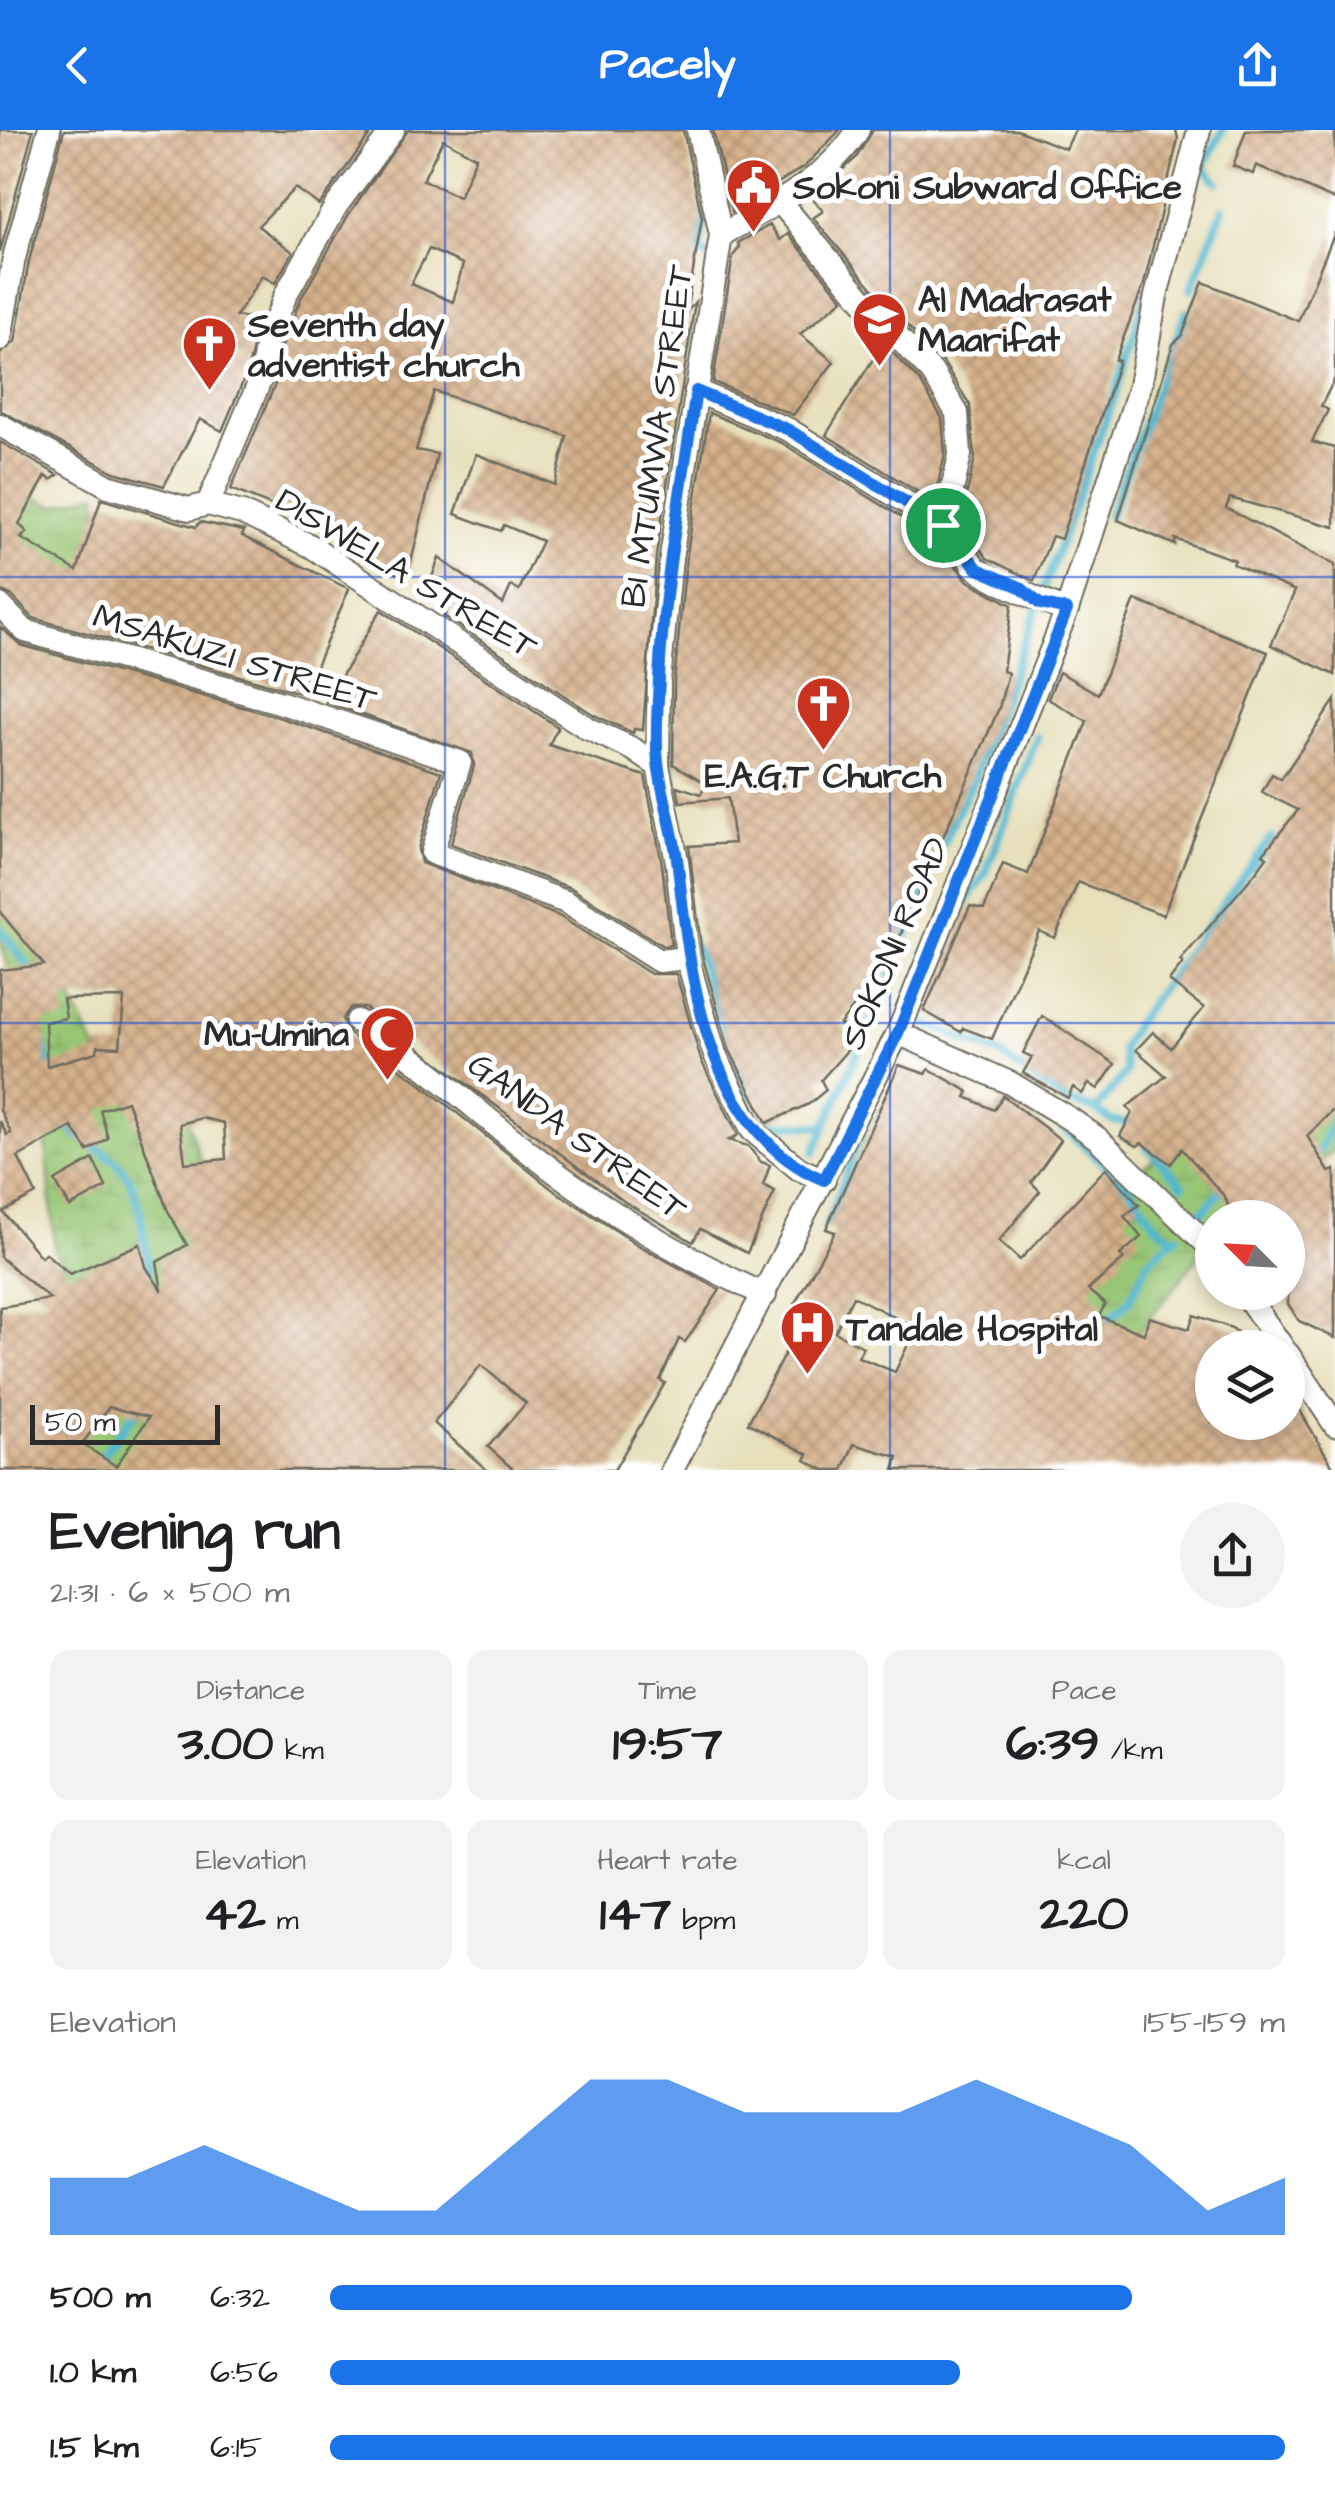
<!DOCTYPE html>
<meta charset="utf-8">
<style>
:root{--surface:#fff;--page:#f2f2f2;--text:#202124;--muted:#757577;--accent:#1a73e8}
body{margin:0;font-family:"Architects Daughter",sans-serif;background:var(--page);color:var(--text);height:100vh;display:flex;flex-direction:column;font-size:38px;white-space:nowrap}
*{box-sizing:border-box;margin:0}
p{font-size:32px;color:var(--muted)}
.icon{flex:none;width:55px;height:55px;fill:none;stroke:currentColor;stroke-width:2;stroke-linecap:round;stroke-linejoin:round}
.map{position:relative;height:1340px;overflow:hidden}
.sheet{display:flex;flex-direction:column;background:var(--surface);flex:1}
.sheet>*{flex:none}
.needle{width:65px;rotate:294deg}
.tools{position:absolute;left:1195px;top:1070px;display:grid;gap:20px}
.tools a{display:grid;place-items:center;width:110px;height:110px;border-radius:50%;background:var(--surface);box-shadow:0 5px 15px #0003;font-size:50px}
.scale{position:absolute;left:30px;bottom:25px;width:190px;box-sizing:border-box;padding-left:10px;border:5px solid #2b2b2b;border-top:0;font-size:28px;line-height:35px;white-space:nowrap;color:#2b2b2b;-webkit-text-stroke:8px #fff;paint-order:stroke}
.pin{position:absolute;display:grid;place-items:center;width:85px;height:85px;color:#fff;margin:-42px;border:5px solid #fff;border-radius:50%;box-shadow:0 2px 10px #0007}
.round{display:grid;place-items:center;flex:none;width:105px;height:105px;border-radius:52px;background:var(--page)}
.head{display:flex;align-items:center;justify-content:space-between;height:170px;padding:0 50px}
h1{font-size:55px;font-weight:700;line-height:75px}
.stats{display:grid;grid-template-columns:repeat(3,1fr);gap:15px;height:170px;padding:10px 50px}
.stats div{display:grid;align-content:center;border-radius:20px;background:var(--page);text-align:center}
.stats b{font-size:50px;font-weight:700}
.stats small{font-size:28px;font-weight:400}
.stats p{font-size:28px}
.chart{height:280px;padding:20px 50px}
.chart p{display:flex;justify-content:space-between}
.chart svg{width:100%;height:180px;margin-top:10px;fill:var(--accent);opacity:.7}
ul{padding:0 50px;list-style:none;font-size:32px}
li{display:grid;grid-template-columns:160px 120px 1fr;align-items:center;height:75px}
li i{height:25px;border-radius:12px;background:var(--accent)}
header{display:flex;justify-content:space-between;align-items:center;height:130px;padding:0 50px;background:var(--accent);color:#fff;font-size:45px;font-weight:700}
.map>svg:first-child{display:block}
.wetland{fill:url(#wetland-marsh);stroke:#617850;stroke-width:2.5}
.lines{fill:none;stroke-linecap:round;stroke-linejoin:round}
.stream{stroke:#51b7cf;stroke-width:8}
.building{fill:url(#building-cross-hatch);fill-rule:evenodd}
.minor-casing{stroke:#6d6a5d;stroke-width:26}
.minor{stroke:#fff;stroke-width:22}
.route-casing{stroke:#fff;stroke-width:20}
.route{stroke:#1a73e8;stroke-width:12}
.grid{fill:none;stroke:#1d4ed8;stroke-width:2.5;stroke-opacity:0.55}
.labels{text-anchor:middle;stroke-width:10;stroke-linejoin:round;paint-order:stroke}
.poi-label{font-size:35px;font-weight:bold;fill:#2b2b2b;stroke:#fff;text-anchor:start}
.street-label{font-size:35px;fill:#2b2b2b;stroke:#fff}
</style>
<header><svg class="icon" aria-label="back" viewBox="0 0 24 24"><path d="M15 5l-7 7 7 7"/></svg>Pacely<svg class="icon" aria-label="share" viewBox="0 0 24 24"><path d="M12 15V3M7 8l5-5 5 5M5 13v7h14v-7"/></svg></header>
<div class="map">
<svg width="1335" height="1340" viewBox="0 0 1335 1340">
<defs>
<pattern id="wetland-marsh" width="20" height="14" patternUnits="userSpaceOnUse" patternTransform="scale(2.5)"><rect width="20" height="14" fill="#97c675"/><path d="M1 5h8M5 5V1M11 12h8M15 12V8" fill="none" stroke="#82aa65"/></pattern>
<pattern id="building-cross-hatch" width="8" height="8" patternUnits="userSpaceOnUse" patternTransform="scale(2.5)"><rect width="8" height="8" fill="#d7b28d"/><path d="M0 0l8 8M0 8l8-8" fill="none" stroke="#af9173"/></pattern>
</defs>
<rect width="100%" height="100%" fill="#fff"/>
<filter id="ink" filterUnits="userSpaceOnUse"><feTurbulence type="fractalNoise" baseFrequency=".01" numOctaves="2"/><feDisplacementMap in="SourceGraphic" scale="20" xChannelSelector="R" yChannelSelector="G"/><feConvolveMatrix kernelMatrix="1 2 1 2 8 2 1 2 1" color-interpolation-filters="sRGB"/></filter>
<filter id="wash" filterUnits="userSpaceOnUse"><feTurbulence type="fractalNoise" baseFrequency=".0048" numOctaves="4" result="noise"/><feDisplacementMap in="SourceGraphic" scale="40" xChannelSelector="R" yChannelSelector="G"/><feGaussianBlur stdDeviation="2.25" result="paint"/><feColorMatrix in="noise" values="0 0 0 0 0 0 0 0 0 0 0 0 0 0 0 0 0 1.4 0 .05"/><feComposite in="paint" operator="in"/></filter>
<g filter="url(#wash)">
<rect width="100%" height="100%" fill="#e7e0bb"/>
<g class="wetland">
<polygon points="0,354 55,376 98,363 78,599 18,756 109,947 128,974 187,990 211,1061 182,1261 125,1340 53,1340 110,1233 55,1121 42,962 0,812"/>
<polygon points="1335,784 1335,1020 1243,1087 1212,1088 1212,1110 1135,1207 987,1340 1048,1112 1189,1001"/>
</g>
<g class="lines">
<g class="stream">
<polyline points="1218,52 1203,37 1223,0"/>
<polyline points="707,79 699,121 715,131"/>
<polyline points="1191,160 1223,79"/>
<polyline points="1109,386 1186,182"/>
<polyline points="669,609 675,669"/>
<polyline points="958,784 985,745 1037,607"/>
<polyline points="0,800 33,842"/>
<polyline points="695,816 748,968"/>
<polyline points="938,834 917,890 999,924 1063,969 1096,980 1112,991 1136,994"/>
<polyline points="42,910 52,944"/>
<polyline points="897,928 901,920 940,933"/>
<polyline points="1096,980 1126,942 1122,918 1136,893 1271,708"/>
<path d="M65,991C78,1012 97,1015 114,1030C145,1057 142,1110 150,1148"/>
<polyline points="1058,993 1127,1055 1156,1095 1174,1109"/>
<polyline points="760,994 824,996"/>
<polyline points="1147,1009 1147,1017 1183,1055"/>
<polyline points="814,1023 897,831 934,732 974,649 1118,256 1147,161"/>
<polyline points="1310,1026 1319,1020 1335,987"/>
<polyline points="1191,1093 1226,1056"/>
<polyline points="827,1095 872,976"/>
<polyline points="1100,1197 1129,1171 1149,1130 1177,1106"/>
<polyline points="91,1340 140,1276"/>
</g>
</g>
<g id="blocks">
<g class="building">
<polygon points="0,0 33,0 0,122"/>
<polygon points="64,0 361,0 369,6 319,75 295,58 258,96 293,122 275,153 262,146 236,186 260,190 247,242 222,301 200,289 164,356 114,342 0,280 0,224 15,212 29,131"/>
<path d="M408,0H683L702,88L686,183L695,172L656,426L643,600L634,599L633,603L594,585L444,486L450,475L427,461L439,428L503,474L511,456L519,460L542,411L504,395L501,401L455,384L476,324L555,355L567,306L434,261L416,320L437,324L407,449L340,410L343,405L231,359L276,252L281,219L300,170L349,84ZM443,9L476,27L459,67L423,50ZM429,119L463,134L453,172L411,154Z"/>
<polygon points="713,0 840,0 805,36 732,82"/>
<polygon points="873,0 1017,0 1066,19 1075,0 1176,0 1178,9 1144,154 1115,230 1119,231 1061,409 1052,406 1034,451 987,428 960,392 975,328 970,275 943,232 885,173 813,88 823,81 812,68 856,28"/>
<polygon points="1246,0 1335,0 1335,70 1256,35 1253,44 1233,36"/>
<polygon points="770,95 780,110 788,104 843,169 800,204 834,232 793,285 713,252 733,126 740,117 738,113"/>
<polygon points="1335,102 1335,248 1321,276 1328,280 1312,312 1335,318 1335,397 1230,368 1226,378 1335,435 1335,545 1271,515 1295,461 1233,434 1235,430 1175,409 1175,415 1118,390 1173,214 1182,206 1203,152 1298,191"/>
<polygon points="883,213 920,251 942,288 945,324 934,372 826,305"/>
<polygon points="709,283 782,313 932,406 968,451 1012,475 1003,541 1008,543 999,578 896,815 871,849 875,851 840,894 857,909 821,950 826,960 809,974 767,993 729,919 702,825 689,716 734,713 728,668 680,672 677,656 701,664 706,653 673,634 674,552 686,430"/>
<polygon points="0,312 58,345 51,350 46,346 19,394 27,402 21,408 77,441 101,369 196,397 200,392 244,401 242,406 349,459 304,564 33,488 11,465 0,460"/>
<polygon points="1135,470 1268,522 1236,603 1163,785 1078,752 1055,808 1039,801 992,909 963,898 961,902 924,881 970,776 984,779 1003,734 1028,744 1087,591 1048,569 1057,547 1059,542 1098,564"/>
<polygon points="381,480 558,597 549,615 645,646 662,734 671,815 663,816 571,758 451,714 474,636 472,623 326,572"/>
<path d="M0,497L21,515L278,587L441,642L418,719L421,733L559,786L651,844H676L701,930L738,1005L729,1010L748,1016L761,1032L770,1035L763,1055L775,1061L747,1123L700,1099L693,1112L625,1072L365,878L351,877L342,889L349,904L416,950L552,1059L638,1115L720,1160L693,1201L685,1212L679,1209L660,1250L665,1253L614,1340H514L488,1317L526,1273L481,1235L434,1293L487,1340H0V1177L50,1169L0,1127V991L7,1005L11,1003L0,980V840L44,835L0,782ZM124,868L120,917L98,916L97,922L47,936L45,892L66,888L63,869ZM127,971L167,1079L187,1115L157,1132L162,1161L146,1137L140,1114L70,1144L45,1123L41,1127L3,1082L36,1064L18,1027L72,997L88,1021L108,1008L100,980ZM202,988L224,993L226,1029L185,1033L180,994ZM109,1277L149,1287L116,1336L82,1314Z"/>
<polygon points="1335,570 1335,978 1307,1006 1329,1042 1335,1040 1335,1208 1299,1191 1288,1174 1288,1088 1250,1088 1247,1078 1231,1083 1225,1067 1182,1019 1171,1034 1142,1013 1137,1016 1120,1006 1132,983 1127,977 1166,946 1136,920 1153,902 1171,918 1204,878 1169,851 1183,833 1180,831 1256,742 1267,727 1263,724 1298,680 1262,662 1272,644 1281,649"/>
<polygon points="1042,886 1115,934 1098,959 1089,953 1082,964 1073,957 1068,968 1023,943 1032,927 1023,923"/>
<path d="M899,935L926,944L929,939L969,962L966,967L994,980L1003,966L1061,1010L1031,1052L1040,1061L999,1111L1020,1130L1106,1038L1139,1075L1124,1086L1141,1107L1120,1125L1124,1129L1088,1160L1105,1174L1099,1186L1144,1204L1149,1187L1189,1199L1194,1185L1232,1198L1258,1218H1212V1292H1288V1260L1335,1340H894L898,1327L854,1314L843,1340H824L805,1330L808,1324L748,1293L808,1180L795,1173L835,1102L826,1099ZM853,1166L916,1198L895,1242L858,1227L863,1217L835,1202Z"/>
<polygon points="93,1029 106,1057 70,1077 55,1051"/>
</g>
</g>
</g>
<g filter="url(#ink)">
<use href="#blocks" fill-opacity="0" stroke="#6d6a5d" stroke-width="2.5"/>
<g class="lines">
<defs>
<g id="minor">
<polyline points="698,0 721,105 671,428 659,551 658,636 677,732 687,828 715,924 752,1000 799,1039 824,1050"/>
<path d="M780,72L874,183L932,242L957,283L960,325L944,397C957,409 964,421 973,435C980,446 1052,476 1067,480"/>
<path d="M721,105C770,77 827,50 858,0"/>
<polyline points="0,209 14,128 49,0"/>
<polyline points="696,261 789,300 943,395"/>
<polyline points="0,295 108,356 189,379 208,374 242,383 311,416 587,598 633,619 658,636"/>
<polyline points="208,374 262,246 266,215 286,164 336,76 393,0"/>
<polyline points="0,475 25,501 282,573 460,632 432,723 566,772 659,831 687,828"/>
<path d="M357,891C421,929 475,980 534,1026C605,1081 684,1128 765,1165"/>
<polyline points="898,903 1010,953 1070,989 1097,1008 1212,1119"/>
<polyline points="1244,1162 1283,1218"/>
<polyline points="1288,1224 1335,1295"/>
<polyline points="672,1340 898,903 992,671 1067,480 1140,256 1156,166 1199,0"/>
</g>
</defs>
<use href="#minor" class="minor-casing"/>
<use href="#minor" class="minor"/>
</g>
</g>
<g class="lines" filter="url(#ink)">
<defs>
<path id="route" d="M696,261L789,300L943,395L978,439L1020,457L1040,474L1067,480L898,903L824,1050C706,1001 690,847 678,736C674,701 662,666 658,632C655,605 658,575 659,548C664,452 682,356 696,261Z"/>
</defs>
<use href="#route" class="route-casing"/>
<use href="#route" class="route"/>
</g>
<path class="grid" d="M445,0V1340M890,0V1340M0,447H1335M0,893H1335"/>
<defs>
<symbol id="civic-pin" viewBox="-11 -11 22 30"><path d="M0 17L-7.5 6A9.5 9.5 0 1 1 7.5 6Z" fill="#c8321e" stroke="#fff"/><path d="M-.6-6.5H3V-4.5H.6V-3L4-1V1h2V6H-6V1h2V-1L-.6-3ZM-1.2 2.5V6h2.4V2.5Z" fill="#fff"/></symbol>
<symbol id="school-pin" viewBox="-11 -11 22 30"><path d="M0 17L-7.5 6A9.5 9.5 0 1 1 7.5 6Z" fill="#c8321e" stroke="#fff"/><path d="M0-5L7-2L0 1L-7-2ZM-4 1L0 2.5L4 1V4Q0 6-4 4Z" fill="#fff"/></symbol>
<symbol id="church-pin" viewBox="-11 -11 22 30"><path d="M0 17L-7.5 6A9.5 9.5 0 1 1 7.5 6Z" fill="#c8321e" stroke="#fff"/><path d="M-1.2-6h2.4v3.5h3.3v2.4h-3.3V6h-2.4V-.1h-3.3v-2.4h3.3Z" fill="#fff"/></symbol>
<symbol id="mosque-pin" viewBox="-11 -11 22 30"><path d="M0 17L-7.5 6A9.5 9.5 0 1 1 7.5 6Z" fill="#c8321e" stroke="#fff"/><path d="M3.5-4.9A6 6 0 1 0 3.5 4.9A5 5 0 1 1 3.5-4.9Z" fill="#fff"/></symbol>
<symbol id="hospital-pin" viewBox="-11 -11 22 30"><path d="M0 17L-7.5 6A9.5 9.5 0 1 1 7.5 6Z" fill="#c8321e" stroke="#fff"/><path d="M-5-5h3v3.5h4V-5h3V5h-3V1.5h-4V5h-3Z" fill="#fff"/></symbol>
</defs>
<g fill-rule="evenodd">
<use href="#civic-pin" x="722" y="24" width="63" height="86"/>
<use href="#school-pin" x="848" y="158" width="63" height="86"/>
<use href="#church-pin" x="178" y="182" width="63" height="86"/>
<use href="#church-pin" x="792" y="542" width="63" height="86"/>
<use href="#mosque-pin" x="356" y="872" width="63" height="86"/>
<use href="#hospital-pin" x="776" y="1166" width="63" height="86"/>
</g>
<g class="labels">
<g class="poi-label">
<text x="793" y="68">Sokoni Subward Office</text>
<text x="918" y="181">Al Madrasat<tspan x="918" dy="40">Maarifat</tspan></text>
<text x="248" y="206">Seventh day<tspan x="248" dy="40">adventist church</tspan></text>
<text x="823" y="657" text-anchor="middle">E.A.G.T Church</text>
<text x="349" y="915" text-anchor="end">Mu-Umina</text>
<text x="846" y="1210">Tandale Hospital</text>
</g>
<g class="street-label">
<text transform="translate(656 306) rotate(-82)" y="12">BI MTUMWA STREET</text>
<text transform="translate(407 443) rotate(31)" y="12">DISWELA STREET</text>
<text transform="translate(235 527) rotate(17)" y="12">MSAKUZI STREET</text>
<text transform="translate(894 813) rotate(-67)" y="12">SOKONI ROAD</text>
<text transform="translate(578 1006) rotate(36)" y="12">GANDA STREET</text>
</g>
</g>
</svg>
<div class="tools">
<a><svg class="needle" viewBox="-14 -14 28 28"><path d="M0-13l5 13h-10z" fill="#e53935"/><path d="M0 13l5-13h-10z" fill="#757577"/></svg></a>
<a><svg class="icon" aria-label="layers" viewBox="0 0 24 24"><path d="M12 4l9 5-9 5-9-5zM3 14l9 5 9-5"/></svg></a>
</div>
<div class="scale">50 m</div>
<div class="pin" style="left:943px;top:395px;background:#1e9e55"><svg class="icon" aria-label="arrive" viewBox="0 0 24 24"><path d="M6 21V4h12l-3 4 3 4H6"/></svg></div>
</div>
<section class="sheet">
<div class="head"><div><h1>Evening run</h1><p>21:31 · 6 × 500 m</p></div><a class="round"><svg class="icon" aria-label="share" viewBox="0 0 24 24"><path d="M12 15V3M7 8l5-5 5 5M5 13v7h14v-7"/></svg></a></div>
<div class="stats">
<div><p>Distance</p><b>3.00<small> km</small></b></div>
<div><p>Time</p><b>19:57</b></div>
<div><p>Pace</p><b>6:39<small> /km</small></b></div>
</div>
<div class="stats">
<div><p>Elevation</p><b>42<small> m</small></b></div>
<div><p>Heart rate</p><b>147<small> bpm</small></b></div>
<div><p>kcal</p><b>220</b></div>
</div>
<div class="chart"><p><span>Elevation</span>155–159 m</p>
<svg viewBox="0 0 160 44" preserveAspectRatio="none"><path d="M0 44V30L10 30L20 22L30 30L40 38L50 38L60 22L70 6L80 6L90 14L100 14L110 14L120 6L130 14L140 22L150 38L160 30V44z"/></svg>
</div>
<ul>
<li><b>500 m</b>6:32<i style="width:84%"></i></li>
<li><b>1.0 km</b>6:56<i style="width:66%"></i></li>
<li><b>1.5 km</b>6:15<i style="width:100%"></i></li>
</ul>
</section>
